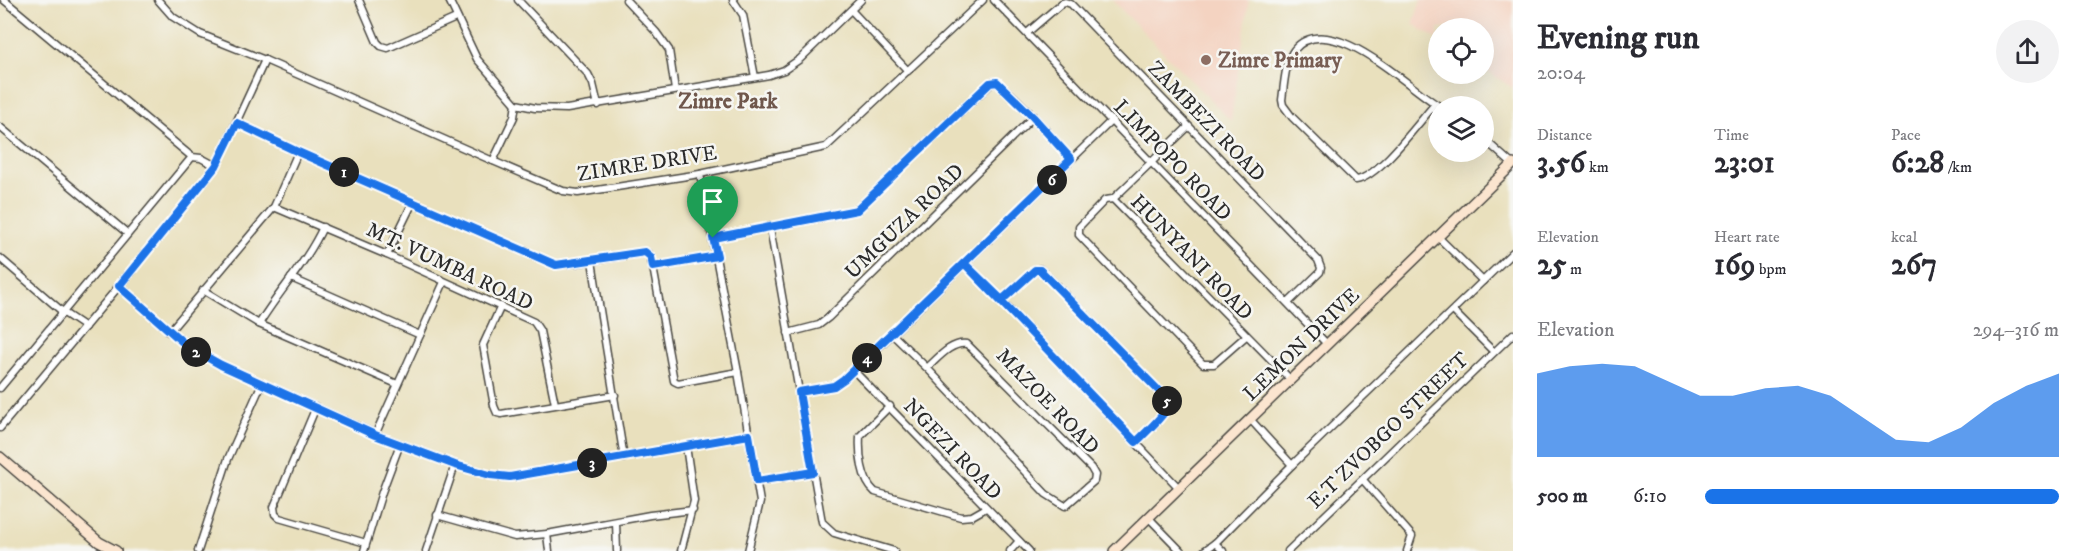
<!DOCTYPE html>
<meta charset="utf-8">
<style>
:root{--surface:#fff;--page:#f2f2f3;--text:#2b2b33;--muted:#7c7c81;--accent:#1a73e8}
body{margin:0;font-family:"IM FELL DW Pica",serif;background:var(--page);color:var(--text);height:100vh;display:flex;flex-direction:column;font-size:22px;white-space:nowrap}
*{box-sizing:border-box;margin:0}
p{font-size:20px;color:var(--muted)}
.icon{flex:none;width:33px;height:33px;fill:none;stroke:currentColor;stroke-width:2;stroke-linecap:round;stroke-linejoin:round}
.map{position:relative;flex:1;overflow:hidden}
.drawer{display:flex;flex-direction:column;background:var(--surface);width:570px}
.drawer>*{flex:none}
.buttons{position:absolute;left:1428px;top:18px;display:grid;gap:12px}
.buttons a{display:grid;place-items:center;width:66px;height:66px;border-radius:50%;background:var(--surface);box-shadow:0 6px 24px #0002;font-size:30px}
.pin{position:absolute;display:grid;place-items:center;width:51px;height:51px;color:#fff;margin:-62px -26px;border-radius:50% 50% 50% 0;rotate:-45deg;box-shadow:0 0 6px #0007}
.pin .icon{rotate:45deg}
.km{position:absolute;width:30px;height:30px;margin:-15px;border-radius:50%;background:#222;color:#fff;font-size:16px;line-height:30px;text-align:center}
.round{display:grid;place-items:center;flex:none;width:63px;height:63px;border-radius:32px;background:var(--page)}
.head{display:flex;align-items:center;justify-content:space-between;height:102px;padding:0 24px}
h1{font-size:33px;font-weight:700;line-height:45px}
.stats{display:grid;grid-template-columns:repeat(3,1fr);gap:9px;height:102px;padding:6px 24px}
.stats div{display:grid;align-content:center}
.stats b{font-size:30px;font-weight:700}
.stats small{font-size:16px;font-weight:400}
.stats p{font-size:16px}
.chart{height:168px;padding:12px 24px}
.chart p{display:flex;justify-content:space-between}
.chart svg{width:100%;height:108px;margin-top:6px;fill:var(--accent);opacity:.7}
ul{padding:0 24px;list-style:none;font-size:20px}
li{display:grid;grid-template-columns:96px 72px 1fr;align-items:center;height:45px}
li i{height:15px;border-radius:8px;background:var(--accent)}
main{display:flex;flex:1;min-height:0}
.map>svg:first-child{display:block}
.built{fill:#f4d3c1}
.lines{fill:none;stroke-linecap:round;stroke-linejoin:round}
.street-casing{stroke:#484641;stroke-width:9}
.secondary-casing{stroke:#484641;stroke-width:12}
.street{stroke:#fff;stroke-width:6}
.secondary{stroke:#fbe5cf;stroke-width:9}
.route-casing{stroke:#fff;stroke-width:12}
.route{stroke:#1a73e8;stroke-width:8}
.education-dot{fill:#8d6e63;stroke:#f6f6f2;stroke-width:2}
.labels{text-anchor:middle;stroke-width:5;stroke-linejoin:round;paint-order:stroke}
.education-label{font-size:21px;font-weight:bold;fill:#785e54;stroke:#f6f6f2;text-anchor:start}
.street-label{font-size:21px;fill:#2b2b2b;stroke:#f6f6f2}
.neighbourhood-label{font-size:22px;font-weight:bold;fill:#6f574c;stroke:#f6f6f2}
</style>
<main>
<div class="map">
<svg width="1513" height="551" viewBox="0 0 1513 551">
<rect width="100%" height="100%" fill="#f6f6f2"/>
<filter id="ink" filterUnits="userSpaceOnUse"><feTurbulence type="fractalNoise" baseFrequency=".0167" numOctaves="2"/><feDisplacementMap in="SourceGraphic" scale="12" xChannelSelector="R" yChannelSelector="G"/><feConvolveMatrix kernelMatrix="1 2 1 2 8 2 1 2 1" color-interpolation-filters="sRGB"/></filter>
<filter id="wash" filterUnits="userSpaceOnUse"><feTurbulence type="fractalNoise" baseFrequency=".008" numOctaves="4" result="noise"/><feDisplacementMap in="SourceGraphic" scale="24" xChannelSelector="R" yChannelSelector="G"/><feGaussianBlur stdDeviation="1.35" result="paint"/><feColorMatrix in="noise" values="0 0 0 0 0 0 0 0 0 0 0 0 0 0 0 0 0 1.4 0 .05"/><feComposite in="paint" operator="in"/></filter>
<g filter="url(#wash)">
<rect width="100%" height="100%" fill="#e9e0bd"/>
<g class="built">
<polygon points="1113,0 1249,0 1231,121 1112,0"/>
<polygon points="1421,0 1513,0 1513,88 1484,69 1484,28 1438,28 1438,40 1413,24"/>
</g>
</g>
<g filter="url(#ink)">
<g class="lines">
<defs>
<g id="street">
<polyline points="4,0 192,157 201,158 216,166"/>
<polyline points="158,0 173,17 200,34 265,60 493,161 563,191 578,193 700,174 826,147 983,0"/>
<polyline points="359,0 377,42 381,46 388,48 456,18"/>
<polyline points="449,0 477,59 516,104 535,108 567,109 769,75 784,70 800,59 861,0"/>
<polyline points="518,0 588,74 593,84 598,105"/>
<polyline points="626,0 656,32 669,50 675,90"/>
<polyline points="733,0 743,15 755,77"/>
<polyline points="994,0 1327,344"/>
<polyline points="851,10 908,71"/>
<polyline points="1027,33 1062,3 1065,2 1071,4 1318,260 1321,268 1320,272 1288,303"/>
<path d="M1435,104C1419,122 1379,177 1356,180L1292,117L1283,105L1282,100C1284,86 1285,62 1294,50C1329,7 1408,88 1439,106"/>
<polyline points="237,123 298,152 556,265 577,263 645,252 649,254 653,267 674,381 678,383 738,372"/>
<polyline points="0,127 127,233"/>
<polyline points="1484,139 1512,164"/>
<polyline points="493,161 514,117 516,104"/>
<polyline points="700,174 738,372 760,502 748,551"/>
<polyline points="1113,199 1188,127"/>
<polyline points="274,207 387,255 534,322 540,331 555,404"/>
<polyline points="770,228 822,522 834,533 894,551"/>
<polyline points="1438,237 1483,281"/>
<path d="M713,238L857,210L938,132L993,82C1008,84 1058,145 1071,159"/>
<polyline points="387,255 413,202"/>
<polyline points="0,258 64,313 85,327"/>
<polyline points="592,261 624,458"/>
<polyline points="965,263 1179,488"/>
<polyline points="653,267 717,256"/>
<polyline points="291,278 420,335"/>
<polyline points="119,286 187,346 221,365 384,438 455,465 490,475 510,477 749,435"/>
<polyline points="203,290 259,324 397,384"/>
<path d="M1002,300L1035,270L1040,269L1162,394C1164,396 1167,400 1168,403C1169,412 1143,435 1136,442"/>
<polyline points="501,306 483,345 494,406 497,413 501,414 615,395"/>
<polyline points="1453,311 1493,351"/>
<path d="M259,324C279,291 307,262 323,227"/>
<polyline points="169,332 274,207 298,152"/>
<polyline points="788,333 819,325 828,318 1033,117"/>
<path d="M892,334L927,368L1046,494L1065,506L1094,481L1095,475L1091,468L967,344C952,341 938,358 927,368"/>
<polyline points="1246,336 1214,364 1203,364 1079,235 1079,227 1105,200 1113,199 1290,379"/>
<polyline points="854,371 1029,551"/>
<polyline points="0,388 192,157"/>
<polyline points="799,392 834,386 854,371 1112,120"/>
<path d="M890,406L860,436C859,453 861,480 875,492L961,517L972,516L986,508"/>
<polyline points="316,407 274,507 275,514 279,518 366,543"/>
<polyline points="1250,419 1292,465"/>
<polyline points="0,428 119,286 216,166 265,60"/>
<polyline points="375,435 444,282"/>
<polyline points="1363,480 1412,536 1407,551"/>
<polyline points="757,481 813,472"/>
<polyline points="437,515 515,537 547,534 650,515 693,510"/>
<polyline points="1148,517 1181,551"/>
<polyline points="616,522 617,551"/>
<polyline points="547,534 549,551"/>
<polyline points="1215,543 1223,551"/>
<polyline points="198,551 228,459 262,383"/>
<polyline points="364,551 382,492 400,444"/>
<polyline points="426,551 455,465"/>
<polyline points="681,551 694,501 686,446"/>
<polyline points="1010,551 1019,541"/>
<polyline points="1204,551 1215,543 1292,465 1513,252"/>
<polyline points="1288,551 1513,334"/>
</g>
<g id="secondary">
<polyline points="0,457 99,542 116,551"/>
<polyline points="1114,551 1513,164"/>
</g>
</defs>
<use href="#street" class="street-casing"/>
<use href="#secondary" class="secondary-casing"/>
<use href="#street" class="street"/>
<use href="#secondary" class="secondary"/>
</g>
</g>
<g class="lines" filter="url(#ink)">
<defs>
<path id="route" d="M713,238L717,256L653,267L651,257L645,252L556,265L298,152L237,123L216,166L119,286L187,346L221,365L375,435L455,465L490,475L510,477L749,435L757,481L813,472L799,392L834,386L844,379L964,263L1002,300L1035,270H1040L1162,394C1164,396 1167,400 1168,403C1169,412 1143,435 1136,442L964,263L1071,159L1033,117L997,82L990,83L857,210L713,238"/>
</defs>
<use href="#route" class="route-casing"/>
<use href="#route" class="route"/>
</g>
<circle class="education-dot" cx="1206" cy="60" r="6"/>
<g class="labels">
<g class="education-label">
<text x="1218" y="67">Zimre Primary</text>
</g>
<g class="street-label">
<text transform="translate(1207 121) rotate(46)" y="7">ZAMBEZI ROAD</text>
<text transform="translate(1173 160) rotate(46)" y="7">LIMPOPO ROAD</text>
<text transform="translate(647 163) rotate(-9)" y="7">ZIMRE DRIVE</text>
<text transform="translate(904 221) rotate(-44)" y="7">UMGUZA ROAD</text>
<text transform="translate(1192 257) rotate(46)" y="7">HUNYANI ROAD</text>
<text transform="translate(450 266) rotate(25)" y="7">MT. VUMBA ROAD</text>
<text transform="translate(1301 344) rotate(-44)" y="7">LEMON DRIVE</text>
<text transform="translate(1048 401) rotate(46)" y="7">MAZOE ROAD</text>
<text transform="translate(1388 430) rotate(-44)" y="7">E.T ZVOBGO STREET</text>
<text transform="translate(953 449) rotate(46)" y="7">NGEZI ROAD</text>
</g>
<g class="neighbourhood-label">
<text x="728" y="108">Zimre Park</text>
</g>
</g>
</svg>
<div class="buttons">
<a><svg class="icon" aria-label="locate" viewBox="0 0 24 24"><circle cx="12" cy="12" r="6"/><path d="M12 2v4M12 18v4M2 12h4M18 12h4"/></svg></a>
<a><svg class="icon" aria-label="layers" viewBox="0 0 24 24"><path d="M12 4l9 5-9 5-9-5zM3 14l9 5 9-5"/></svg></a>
</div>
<div class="pin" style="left:713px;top:238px;background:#1e9e55"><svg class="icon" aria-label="arrive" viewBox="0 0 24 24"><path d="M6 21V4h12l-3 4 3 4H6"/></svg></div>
<b class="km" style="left:344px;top:172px">1</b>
<b class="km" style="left:196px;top:352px">2</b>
<b class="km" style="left:592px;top:463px">3</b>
<b class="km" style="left:867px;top:358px">4</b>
<b class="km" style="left:1167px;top:401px">5</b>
<b class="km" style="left:1052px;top:180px">6</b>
</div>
<section class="drawer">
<div class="head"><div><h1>Evening run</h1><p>20:04</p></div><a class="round"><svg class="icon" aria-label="share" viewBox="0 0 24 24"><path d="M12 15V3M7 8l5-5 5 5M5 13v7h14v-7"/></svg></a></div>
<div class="stats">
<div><p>Distance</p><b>3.56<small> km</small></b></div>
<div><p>Time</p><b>23:01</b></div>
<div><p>Pace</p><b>6:28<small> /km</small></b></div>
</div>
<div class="stats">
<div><p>Elevation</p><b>25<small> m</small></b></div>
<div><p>Heart rate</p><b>169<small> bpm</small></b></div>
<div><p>kcal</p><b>267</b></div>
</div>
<div class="chart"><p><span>Elevation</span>294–316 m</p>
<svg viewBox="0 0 160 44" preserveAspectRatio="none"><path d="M0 44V10L10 7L20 6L30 7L40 13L50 19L60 19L70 16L80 15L90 19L100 28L110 37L120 38L130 32L140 22L150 15L160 10V44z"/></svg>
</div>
<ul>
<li><b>500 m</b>6:10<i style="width:100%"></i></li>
</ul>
</section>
</main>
